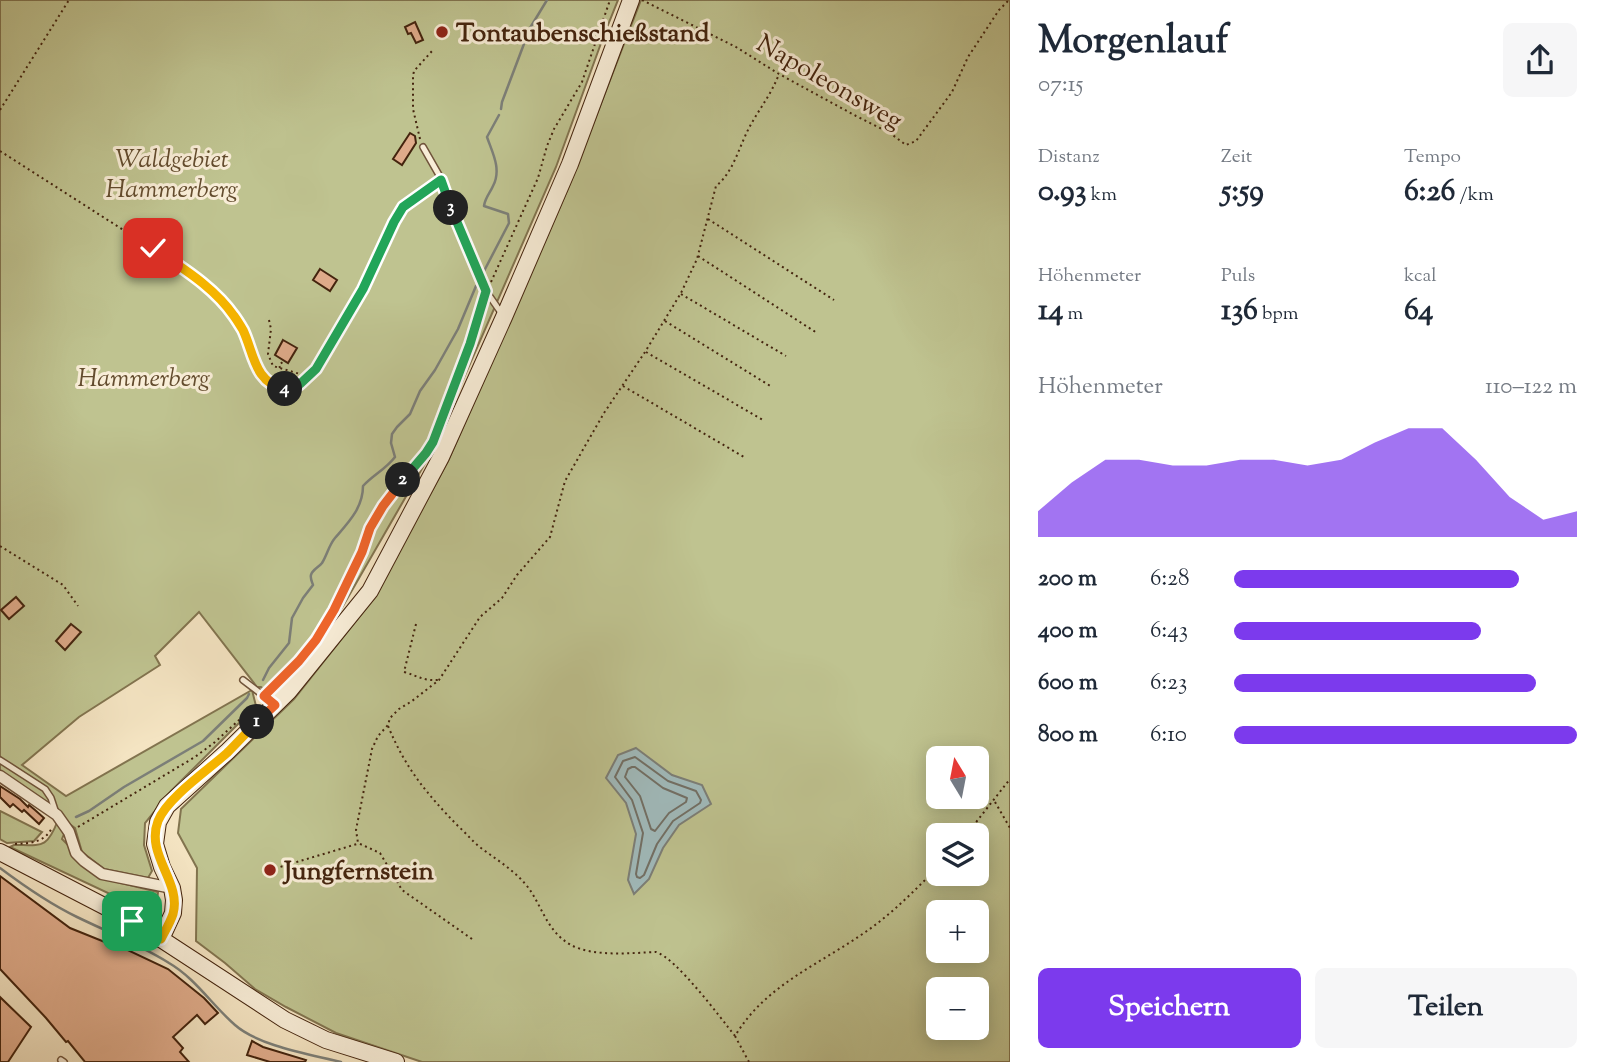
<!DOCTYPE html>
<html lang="de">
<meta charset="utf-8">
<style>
:root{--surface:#fff;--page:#f6f6f7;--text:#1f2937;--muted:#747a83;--accent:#7c3aed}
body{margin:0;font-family:"Sorts Mill Goudy",serif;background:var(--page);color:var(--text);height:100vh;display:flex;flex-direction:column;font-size:26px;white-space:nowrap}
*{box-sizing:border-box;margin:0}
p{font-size:23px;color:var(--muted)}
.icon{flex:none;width:38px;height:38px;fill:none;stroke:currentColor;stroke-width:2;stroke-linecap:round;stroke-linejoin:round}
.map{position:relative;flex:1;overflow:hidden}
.side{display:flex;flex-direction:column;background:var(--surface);width:595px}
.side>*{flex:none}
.needle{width:46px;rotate:350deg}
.controls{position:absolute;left:926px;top:746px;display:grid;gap:14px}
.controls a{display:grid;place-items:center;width:63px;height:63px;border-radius:10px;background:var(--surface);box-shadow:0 4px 18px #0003;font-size:35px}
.pin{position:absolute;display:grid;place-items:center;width:60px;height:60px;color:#fff;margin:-30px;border-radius:14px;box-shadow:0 4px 10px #0006}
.km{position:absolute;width:35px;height:35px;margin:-18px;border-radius:50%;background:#222;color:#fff;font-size:19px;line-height:35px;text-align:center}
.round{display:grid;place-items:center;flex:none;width:74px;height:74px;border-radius:10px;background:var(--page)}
.headline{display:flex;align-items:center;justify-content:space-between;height:119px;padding:0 28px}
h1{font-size:38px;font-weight:800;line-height:52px}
.stats{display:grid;grid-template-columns:repeat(3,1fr);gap:10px;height:119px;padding:7px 28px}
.stats div{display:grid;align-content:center}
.stats b{font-size:30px;font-weight:800}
.stats small{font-size:19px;font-weight:400}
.stats p{font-size:19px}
.chart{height:196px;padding:14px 28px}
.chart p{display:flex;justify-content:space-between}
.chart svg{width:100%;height:126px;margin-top:7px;fill:var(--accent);opacity:.7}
.action{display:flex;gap:14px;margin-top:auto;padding:14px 28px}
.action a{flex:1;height:80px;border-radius:10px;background:var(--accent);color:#fff;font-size:28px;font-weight:800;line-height:80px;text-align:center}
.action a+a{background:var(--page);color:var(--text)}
ul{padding:0 28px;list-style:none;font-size:23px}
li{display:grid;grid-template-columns:112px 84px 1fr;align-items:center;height:52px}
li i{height:18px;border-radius:9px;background:var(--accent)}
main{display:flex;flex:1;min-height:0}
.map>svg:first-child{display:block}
.green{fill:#bfc390;stroke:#82744f;stroke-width:2;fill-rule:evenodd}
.water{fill:#a1bcbe;stroke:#7c7f78;stroke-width:2}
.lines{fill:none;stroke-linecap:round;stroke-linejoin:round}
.shore{stroke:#727066;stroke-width:2}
.stream{stroke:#7c7f78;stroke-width:2.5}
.building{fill:#dfab8a;stroke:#44240e;stroke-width:2}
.service-casing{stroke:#70543b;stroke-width:8}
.minor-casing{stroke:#70543b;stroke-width:13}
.secondary-casing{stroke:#44240e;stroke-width:18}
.path{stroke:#44240e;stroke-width:2;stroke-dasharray:2 3.5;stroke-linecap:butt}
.service{stroke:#f8edd7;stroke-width:5}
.minor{stroke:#f8edd7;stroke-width:10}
.secondary{stroke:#f8edd7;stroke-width:16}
.split-1-casing{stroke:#fff;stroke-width:14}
.split-2-casing{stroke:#fff;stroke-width:14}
.split-3-casing{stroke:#fff;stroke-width:14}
.split-4-casing{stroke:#fff;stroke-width:14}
.split-5-casing{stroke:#fff;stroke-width:14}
.split-1{stroke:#f5b400;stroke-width:9}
.split-2{stroke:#f0652b;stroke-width:9}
.split-3{stroke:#22a559;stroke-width:9}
.split-4{stroke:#22a559;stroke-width:9}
.split-5{stroke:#f5b400;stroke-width:9}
.poi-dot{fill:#8f2418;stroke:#f8edd7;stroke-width:2.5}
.labels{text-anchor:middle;stroke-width:6;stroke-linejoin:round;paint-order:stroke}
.poi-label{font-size:26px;font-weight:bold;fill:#44240e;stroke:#f8edd7;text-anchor:start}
.street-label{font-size:26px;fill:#44240e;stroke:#f8edd7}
.park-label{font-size:26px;font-style:italic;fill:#634c2e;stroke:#f8edd7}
</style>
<main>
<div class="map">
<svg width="1010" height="1062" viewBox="0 0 1010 1062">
<rect width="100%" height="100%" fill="#f4e4c2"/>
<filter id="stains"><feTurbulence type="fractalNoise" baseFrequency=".00286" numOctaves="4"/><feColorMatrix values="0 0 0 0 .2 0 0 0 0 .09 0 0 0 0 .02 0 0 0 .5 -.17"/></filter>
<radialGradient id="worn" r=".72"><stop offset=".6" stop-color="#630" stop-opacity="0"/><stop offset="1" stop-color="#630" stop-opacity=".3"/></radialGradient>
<g class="green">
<polygon points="0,0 618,0 604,35 556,167 431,453 343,606 313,652 271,697 261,687 257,687 199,612 155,656 160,665 79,717 22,765 66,796 252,690 256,706 171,791 145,823 144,845 152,871 148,878 104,869 82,852 75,828 0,772"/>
<path d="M641,0H1010V1062H422L336,1033L286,1007L255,989L225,963L196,941L197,868L178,833L181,809L294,699L374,598L448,461L569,186ZM938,758H976V796H938ZM938,835H976V873H938ZM938,912H976V950H938ZM938,989H976V1027H938Z"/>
<polygon points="0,811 42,832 34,841 7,843 0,839"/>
<path d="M58,820L64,834L62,839L101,878L158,892L156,909L144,910L10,847L14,845C42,845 47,849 58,820Z"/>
</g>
<polygon class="water" points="636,748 672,775 702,785 711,804 679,825 663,848 649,879 634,894 628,880 636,834 626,803 606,778 618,755"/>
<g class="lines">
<g class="shore">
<polygon points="635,757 668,781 696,791 701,800 700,803 673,821 657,844 644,875 640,878 637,877 636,874 643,833 632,800 615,777 623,761"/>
<polygon points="632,767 635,767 663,788 687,798 686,802 669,813 655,831 651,829 640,796 625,777 628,769"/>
</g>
<g class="stream">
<polyline points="501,109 502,102 530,28 547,0"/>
<path d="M483,273L509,223L508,214L484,206C485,198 490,193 493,186C502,169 492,152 487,137L499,115"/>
<path d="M263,680L269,668L289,643L292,618L303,598L313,585C312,582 310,578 311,575C312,570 319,567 322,563C327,555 329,545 335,538C348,523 363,508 363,486C373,475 386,469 395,457L391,443L392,434L397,427L410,414L420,391L435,370L458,329L476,286"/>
<polyline points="76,817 89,811 124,787 203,741 247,698 249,694"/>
<path d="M0,868C24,886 50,904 77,917C108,932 140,945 169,963C195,978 212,1005 235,1025C259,1046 309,1054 341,1062"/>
</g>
</g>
<g class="building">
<polygon points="415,22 423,40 416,43 411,33 408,34 405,27"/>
<polygon points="410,133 415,136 416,143 402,165 393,159"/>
<polygon points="320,269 337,280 330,291 313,280"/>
<polygon points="283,340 297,348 288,363 275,355"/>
<polygon points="16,597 24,606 9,619 1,610"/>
<polygon points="71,624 81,632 65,650 56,641"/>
<polygon points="0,786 20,799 28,807 29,805 35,810 44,818 39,824 24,810 22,812 13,804 10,807 0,797"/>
<polygon points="0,876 70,928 112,945 113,943 168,969 204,998 218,1013 205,1024 197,1015 173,1037 183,1048 180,1052 189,1062 85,1062 68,1041 66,1042 46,1018 0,969"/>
<polygon points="0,997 31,1027 8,1062 0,1062"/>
<polygon points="252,1041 263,1047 306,1060 305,1062 270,1062 247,1055"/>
</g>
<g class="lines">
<defs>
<g id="service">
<polyline points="423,147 439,175 460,229 486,291 502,314"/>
<polyline points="283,389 289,390 300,385 316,369 363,289 394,222 403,207 441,180"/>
<polyline points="243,680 273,703"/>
<polyline points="0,760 45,789 51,798 55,810"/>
<polyline points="61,1060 64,1062"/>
</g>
<polyline id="minor" points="0,776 57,815 69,832 76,853 84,861 102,874 172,888"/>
<g id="secondary">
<polyline points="0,852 129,919 161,939 285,1020 326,1040 396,1062"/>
<polyline points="161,939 173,913 174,900 172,888 162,867 155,844 158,822 167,806 228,751 289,691 370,591 441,457 504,317 570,164 631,0"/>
</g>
</defs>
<use href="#service" class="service-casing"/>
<use href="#minor" class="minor-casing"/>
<use href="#secondary" class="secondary-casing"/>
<g class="path">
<polyline points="642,0 736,47 779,74 856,116 890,133 906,145 916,141 952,92 968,57 999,10 1009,0"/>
<polyline points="0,110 69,0"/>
<polyline points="420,139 413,109 413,76 414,71 432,51"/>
<polyline points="0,151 153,249 201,282 218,297 232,313 243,330 259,372 275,387"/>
<polyline points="708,219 834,300"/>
<polyline points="698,256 817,333"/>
<polyline points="491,282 538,178 547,146 554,129 582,82 610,0"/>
<polyline points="681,294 786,356"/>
<polyline points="269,320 271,329 268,354 273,366 300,374"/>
<polyline points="665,321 772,387"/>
<polyline points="646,352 763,420"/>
<polyline points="280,368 279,365 284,361"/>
<polyline points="623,386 744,457"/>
<polyline points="438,430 470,344 484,300"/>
<polyline points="0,546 63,585 78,606"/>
<polyline points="327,622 334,610 362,552 370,528 383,506 432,445"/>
<path d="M416,624L404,672C418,676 423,681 438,680"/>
<polyline points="268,691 282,678"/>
<path d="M388,726C406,769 426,793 458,826C466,833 473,842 481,848C497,860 514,870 527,886C542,905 546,931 571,945C593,957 631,953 656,952C676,958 720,1017 735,1036"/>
<polyline points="995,802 1010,828"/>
<polyline points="78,827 195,757 215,742 250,710"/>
<polyline points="966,835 1010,779"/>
<path d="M15,844C30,843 44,843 52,828"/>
<polyline points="270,870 357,844"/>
<path d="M472,939L402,890L380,853L358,843L356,830L372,749L378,736L388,725L390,718L399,709L412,701L439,680L480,617L502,598L517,575L550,537L565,481L604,413L645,352L681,293L697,259L716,186C733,173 739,147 749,128C759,109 771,95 779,74"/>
<path d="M749,1062L735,1036C765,986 816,966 861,935C890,916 914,891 938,867"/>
</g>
<use href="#service" class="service"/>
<use href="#minor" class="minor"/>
<use href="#secondary" class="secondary"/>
</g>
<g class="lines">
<defs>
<path id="split-1" d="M132,921L161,939C165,931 170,923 173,914C182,882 145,855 158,821C167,798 208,770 227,753C237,743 247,732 257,722"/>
<polyline id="split-2" points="257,722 275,705 264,696 299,661 316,640 334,610 362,552 370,528 383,506 403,480"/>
<polyline id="split-3" points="403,480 426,453 433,442 470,344 486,291 451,208"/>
<polyline id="split-4" points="285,389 289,390 300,384 316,369 363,289 394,222 403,207 441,180 451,208"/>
<path id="split-5" d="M153,248C182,268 214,287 234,316C237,320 240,325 243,330C254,353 254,383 285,389"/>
</defs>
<use href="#split-1" class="split-1-casing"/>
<use href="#split-2" class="split-2-casing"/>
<use href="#split-3" class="split-3-casing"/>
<use href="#split-4" class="split-4-casing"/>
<use href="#split-5" class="split-5-casing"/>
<use href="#split-1" class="split-1"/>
<use href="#split-2" class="split-2"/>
<use href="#split-3" class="split-3"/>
<use href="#split-4" class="split-4"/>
<use href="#split-5" class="split-5"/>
</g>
<g class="poi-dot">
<circle cx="442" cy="32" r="7"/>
<circle cx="270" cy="870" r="7"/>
</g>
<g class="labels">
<g class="poi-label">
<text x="456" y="41">Tontaubenschießstand</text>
<text x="284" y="879">Jungfernstein</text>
</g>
<g class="street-label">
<text transform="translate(830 81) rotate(30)" y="9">Napoleonsweg</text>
</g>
<g class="park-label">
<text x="172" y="167">Waldgebiet<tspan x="172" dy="30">Hammerberg</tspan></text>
<text x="144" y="386">Hammerberg</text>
</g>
</g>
<rect width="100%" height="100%" filter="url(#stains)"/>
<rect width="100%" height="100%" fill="url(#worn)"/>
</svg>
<div class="controls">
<a><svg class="needle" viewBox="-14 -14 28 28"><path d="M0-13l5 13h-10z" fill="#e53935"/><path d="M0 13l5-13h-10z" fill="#747a83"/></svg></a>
<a><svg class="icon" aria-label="layers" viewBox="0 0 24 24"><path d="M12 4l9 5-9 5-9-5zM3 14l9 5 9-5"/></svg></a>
<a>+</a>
<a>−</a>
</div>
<div class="pin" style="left:132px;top:921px;background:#1e9e55"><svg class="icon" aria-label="arrive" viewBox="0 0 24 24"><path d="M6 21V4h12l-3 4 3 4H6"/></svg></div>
<div class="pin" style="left:153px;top:248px;background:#d93025"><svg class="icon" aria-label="check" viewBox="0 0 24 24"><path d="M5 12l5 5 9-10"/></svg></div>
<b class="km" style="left:257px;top:722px">1</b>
<b class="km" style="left:403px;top:480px">2</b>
<b class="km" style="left:451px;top:208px">3</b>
<b class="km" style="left:285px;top:389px">4</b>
</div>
<section class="side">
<div class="headline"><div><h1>Morgenlauf</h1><p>07:15</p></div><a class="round"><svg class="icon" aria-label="share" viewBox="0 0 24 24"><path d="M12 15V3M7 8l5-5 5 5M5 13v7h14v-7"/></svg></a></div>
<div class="stats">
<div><p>Distanz</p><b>0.93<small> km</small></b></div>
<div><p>Zeit</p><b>5:59</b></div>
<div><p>Tempo</p><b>6:26<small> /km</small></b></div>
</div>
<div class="stats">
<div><p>Höhenmeter</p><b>14<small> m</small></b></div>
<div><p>Puls</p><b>136<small> bpm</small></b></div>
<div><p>kcal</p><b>64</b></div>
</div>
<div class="chart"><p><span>Höhenmeter</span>110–122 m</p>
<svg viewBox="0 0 160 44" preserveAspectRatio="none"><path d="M0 44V35L10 25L20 17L30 17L40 19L50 19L60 17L70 17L80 19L90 17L100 11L110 6L120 6L130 17L140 30L150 38L160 35V44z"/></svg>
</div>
<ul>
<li><b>200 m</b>6:28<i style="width:83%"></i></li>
<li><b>400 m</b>6:43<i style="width:72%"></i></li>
<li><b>600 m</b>6:23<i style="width:88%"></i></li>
<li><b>800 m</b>6:10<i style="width:100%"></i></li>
</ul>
<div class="action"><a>Speichern</a><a>Teilen</a></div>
</section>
</main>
